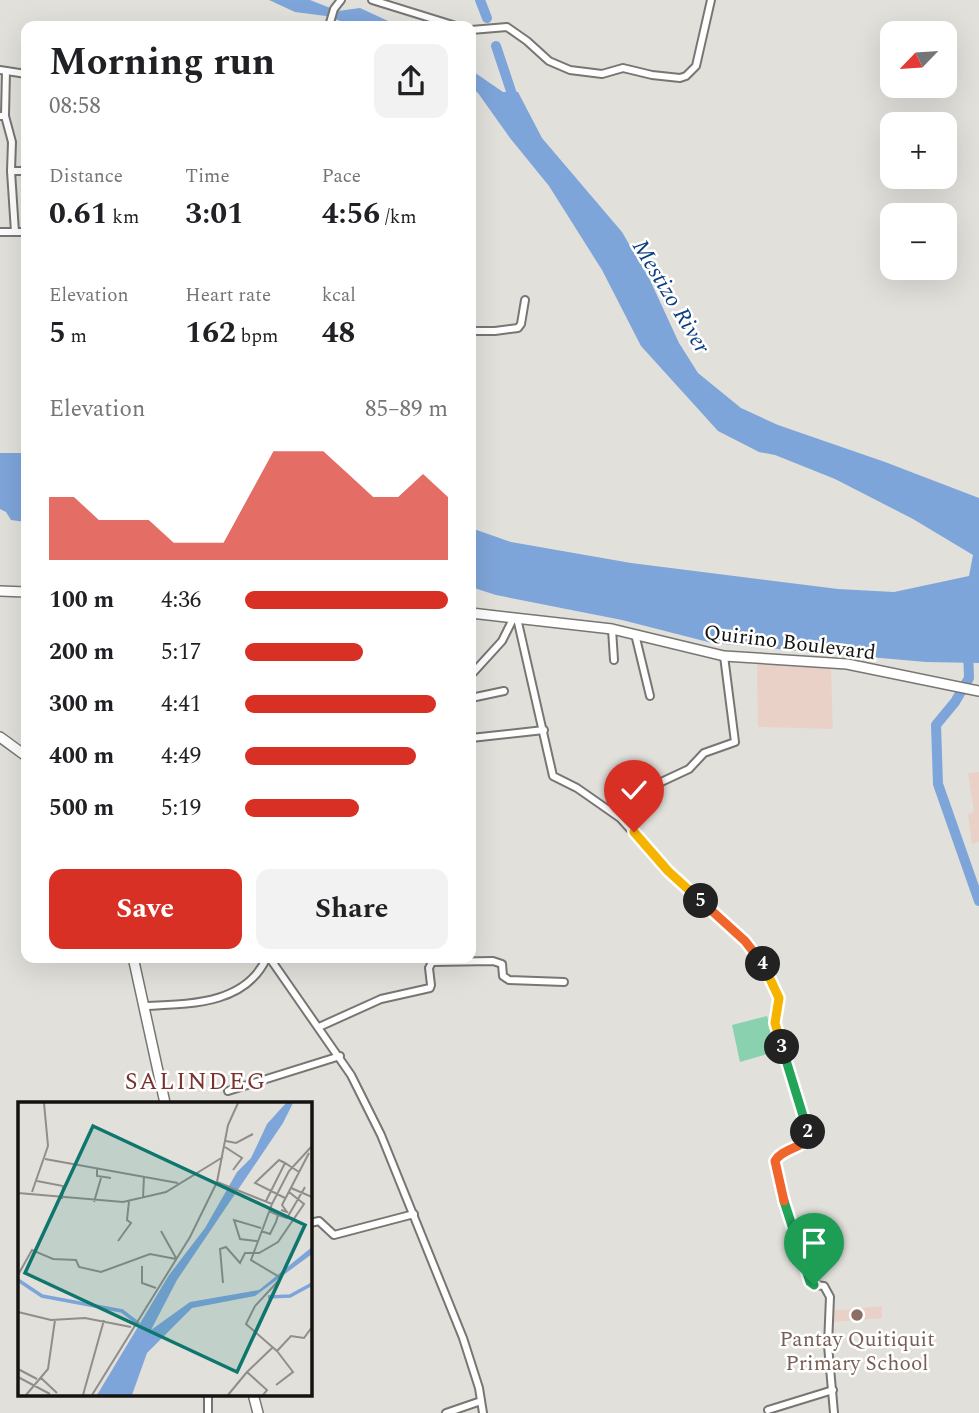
<!DOCTYPE html>
<meta charset="utf-8">
<style>
:root{--surface:#fff;--page:#f2f2f2;--text:#202124;--muted:#757577;--accent:#d93025}
body{margin:0;font-family:Spectral,serif;background:var(--page);color:var(--text);height:100vh;display:flex;flex-direction:column;font-size:26px;white-space:nowrap}
*{box-sizing:border-box;margin:0}
p{font-size:23px;color:var(--muted)}
.icon{flex:none;width:38px;height:38px;fill:none;stroke:currentColor;stroke-width:2;stroke-linecap:round;stroke-linejoin:round}
.map{position:relative;flex:1;overflow:hidden}
.side{position:absolute;left:21px;top:21px;width:455px;height:942px;display:flex;flex-direction:column;background:var(--surface);border-radius:14px;box-shadow:0 7px 28px #0002}
.side>*{flex:none}
.needle{width:46px;rotate:245deg}
.tools{position:absolute;left:880px;top:21px;display:grid;gap:14px}
.tools a{display:grid;place-items:center;width:77px;height:77px;border-radius:14px;background:var(--surface);box-shadow:0 7px 28px #0002;font-size:35px}
.pin{position:absolute;display:grid;place-items:center;width:60px;height:60px;color:#fff;margin:-72px -30px;border-radius:50% 50% 50% 0;rotate:-45deg;box-shadow:0 0 7px #0007}
.pin .icon{rotate:45deg}
.km{position:absolute;width:35px;height:35px;margin:-18px;border-radius:50%;background:#222;color:#fff;font-size:19px;line-height:35px;text-align:center}
.round{display:grid;place-items:center;flex:none;width:74px;height:74px;border-radius:14px;background:var(--page)}
.headline{display:flex;align-items:center;justify-content:space-between;height:119px;padding:0 28px}
h1{font-size:38px;font-weight:700;line-height:52px}
.metrics{display:grid;grid-template-columns:repeat(3,1fr);gap:10px;height:119px;padding:7px 28px}
.metrics div{display:grid;align-content:center}
.metrics b{font-size:30px;font-weight:700}
.metrics small{font-size:19px;font-weight:400}
.metrics p{font-size:19px}
.chart{height:196px;padding:14px 28px}
.chart p{display:flex;justify-content:space-between}
.chart svg{width:100%;height:126px;margin-top:7px;fill:var(--accent);opacity:.7}
.button{display:flex;gap:14px;margin-top:auto;padding:14px 28px}
.button a{flex:1;height:80px;border-radius:14px;background:var(--accent);color:#fff;font-size:28px;font-weight:700;line-height:80px;text-align:center}
.button a+a{background:var(--page);color:var(--text)}
ul{padding:0 28px;list-style:none;font-size:23px}
li{display:grid;grid-template-columns:112px 84px 1fr;align-items:center;height:52px}
li i{height:18px;border-radius:9px;background:var(--accent)}
.map>svg:first-child{display:block}
.education{fill:#e9d1c7}
.green{fill:#89d1af}
.water{fill:#7ea5da}
.lines{fill:none;stroke-linecap:round;stroke-linejoin:round}
.river{stroke:#7ea5da;stroke-width:10}
.street-casing{stroke:#787672;stroke-width:10}
.secondary-casing{stroke:#787672;stroke-width:12}
.street{stroke:#fff;stroke-width:6}
.secondary{stroke:#fff;stroke-width:9}
.split-1-casing{stroke:#fff;stroke-width:14}
.split-2-casing{stroke:#fff;stroke-width:14}
.split-3-casing{stroke:#fff;stroke-width:14}
.split-4-casing{stroke:#fff;stroke-width:14}
.split-5-casing{stroke:#fff;stroke-width:14}
.split-6-casing{stroke:#fff;stroke-width:14}
.split-1{stroke:#22a559;stroke-width:9}
.split-2{stroke:#f0652b;stroke-width:9}
.split-3{stroke:#22a559;stroke-width:9}
.split-4{stroke:#f5b400;stroke-width:9}
.split-5{stroke:#f0652b;stroke-width:9}
.split-6{stroke:#f5b400;stroke-width:9}
.education-dot{fill:#8d6e63;stroke:#fff;stroke-width:2.5}
.labels{text-anchor:middle;stroke-width:5;stroke-linejoin:round;paint-order:stroke}
.street-label{font-size:21px;fill:#141311;stroke:#fff}
.education-label{font-size:21px;fill:#785e54;stroke:#fff}
.water-label{font-size:23px;font-style:italic;fill:#0c3f7f;stroke:#fff}
.quarter-label{font-size:24px;letter-spacing:2px;fill:#79322e;stroke:#fff}
.inset-river{fill:none;stroke:#7ea5da;stroke-width:3.5}
.inset-road{fill:none;stroke:#908e8a;stroke-width:2}
.view{fill:#0f766e;fill-opacity:0.15;stroke:#0f766e;stroke-width:3.5}
.inset-edge{fill:none;stroke:#141311;stroke-width:3.5}
</style>
<div class="map">
<svg width="979" height="1413" viewBox="0 0 979 1413">
<rect width="100%" height="100%" fill="#e2e0db"/>
<g class="education">
<polygon points="757,663 831,668 833,729 758,727"/>
<polygon points="979,772 979,842 972,844 968,814 974,812 968,773"/>
<polygon points="882,1306 882,1318 832,1322 831,1311"/>
</g>
<polygon class="green" points="767,1016 778,1051 740,1062 732,1025"/>
<g class="water">
<polygon points="269,0 310,0 338,11 360,8 399,26 355,26 326,16 295,12"/>
<polygon points="471,70 503,92 518,92 542,138 622,232 650,280 679,343 698,373 741,408 778,425 885,462 979,498 979,663 926,662 712,643 622,620 496,595 471,587 471,528 511,542 631,563 838,589 894,592 969,576 973,555 913,519 835,479 775,455 759,452 718,431 641,346 602,270 549,186 510,138 478,93 471,87"/>
<polygon points="0,453 26,453 26,522 11,520 6,512 0,509"/>
</g>
<g class="lines">
<g class="river">
<polyline points="480,0 487,18"/>
<polyline points="496,46 516,106"/>
<polyline points="968,649 969,678 955,702 936,725 938,784 979,901"/>
</g>
<defs>
<g id="street">
<polyline points="372,0 456,26"/>
<polyline points="329,26 334,9 341,0"/>
<polyline points="471,30 507,27 527,41 549,61 570,70 602,74 623,68 652,75 680,78 686,76 696,66 711,0"/>
<polyline points="0,70 26,74"/>
<polyline points="0,116 5,116 12,142 11,171"/>
<polyline points="5,116 6,71"/>
<polyline points="0,232 26,232"/>
<polyline points="15,232 11,171 26,171"/>
<polyline points="471,331 495,331 518,328 521,324 525,300"/>
<polyline points="517,618 553,776 577,788 620,818 668,871 745,941 757,955 779,998 775,1018 775,1030 789,1064 808,1134 808,1139 778,1156 775,1165 789,1222 810,1282 814,1285 824,1286 830,1297 828,1345 834,1413"/>
<polyline points="612,629 614,660"/>
<polyline points="635,634 650,696"/>
<polyline points="471,675 502,641 514,617"/>
<polyline points="471,698 504,691"/>
<polyline points="471,738 544,730"/>
<polyline points="644,790 689,769 704,753 735,742 724,656"/>
<polyline points="269,957 351,1075 381,1135 463,1338 479,1388 483,1413"/>
<path d="M144,1006C189,1004 246,1005 267,957"/>
<polyline points="319,1027 381,999 430,988 431,985 429,968 432,962 493,961 502,964 503,976 509,980 564,982"/>
<polyline points="228,1091 340,1056"/>
<polyline points="310,1223 319,1221 334,1235 414,1214"/>
<polyline points="208,1394 208,1413"/>
<polyline points="768,1410 833,1390"/>
<polyline points="446,1413 481,1401"/>
</g>
<g id="secondary">
<polyline points="0,591 26,592"/>
<polyline points="471,613 612,629 724,656 847,664 979,691"/>
<polyline points="0,737 26,756"/>
<polyline points="133,957 165,1103"/>
<polyline points="253,1394 258,1413"/>
</g>
</defs>
<use href="#street" class="street-casing"/>
<use href="#secondary" class="secondary-casing"/>
<use href="#street" class="street"/>
<use href="#secondary" class="secondary"/>
</g>
<g class="lines">
<defs>
<polyline id="split-1" points="784,1201 810,1282 814,1285"/>
<path id="split-2" d="M784,1201L775,1161C782,1149 799,1149 808,1139V1132"/>
<polyline id="split-3" points="782,1047 808,1132"/>
<polyline id="split-4" points="763,964 779,998 775,1023 782,1047"/>
<polyline id="split-5" points="701,901 745,941 763,964"/>
<polyline id="split-6" points="634,832 668,871 701,901"/>
</defs>
<use href="#split-1" class="split-1-casing"/>
<use href="#split-2" class="split-2-casing"/>
<use href="#split-3" class="split-3-casing"/>
<use href="#split-4" class="split-4-casing"/>
<use href="#split-5" class="split-5-casing"/>
<use href="#split-6" class="split-6-casing"/>
<use href="#split-1" class="split-1"/>
<use href="#split-2" class="split-2"/>
<use href="#split-3" class="split-3"/>
<use href="#split-4" class="split-4"/>
<use href="#split-5" class="split-5"/>
<use href="#split-6" class="split-6"/>
</g>
<circle class="education-dot" cx="857" cy="1315" r="7"/>
<g class="labels">
<g class="street-label">
<text transform="translate(790 642) rotate(7)" y="7">Quirino Boulevard</text>
</g>
<g class="education-label">
<text x="857" y="1346">Pantay Quitiquit<tspan x="857" dy="24">Primary School</tspan></text>
</g>
<g class="water-label">
<text transform="translate(672 296) rotate(59)" y="8">Mestizo River</text>
</g>
<g class="quarter-label">
<text x="196" y="1089">SALINDEG</text>
</g>
</g>
<g transform="translate(18 1102)">
<rect width="294" height="294" fill="#e2e0db"/>
<path d="M268,1H275L265,21L159,178L133,228L172,200L241,188L294,145V152L237,194L174,206L129,251L114,293H79L151,173L187,126L219,70L233,56L249,22Z" fill="#7ea5da"/>
<path class="inset-river" d="M0,178L24,194L104,209L121,222M250,195L272,194L294,182"/>
<path class="inset-road" d="M220,1L210,23L199,80L254,102L271,69L294,44M208,39L218,41L235,32M207,45L224,56L215,68M27,57L160,81M267,61L261,58L237,81L267,96M79,66V74L93,76M19,79L45,84L44,97M273,86L294,95M14,90L30,44L26,1M0,91L105,100L148,90L205,55M125,96L126,74M248,99L267,61L281,70M76,100L83,76M254,102L233,158L263,176L237,204L228,222L259,249L273,234L286,236L294,225M263,108L269,110L264,103L291,51M260,113L269,116L287,85M143,129L158,156M243,129L252,132L258,120L260,113L251,109M100,139L113,121L109,118L111,99M239,139L222,137L216,118L243,126M124,164V181L138,186M0,173L14,148L35,157L58,158L61,165L83,170L132,152L158,157M205,181L202,147L208,145L222,161L227,151H241L260,140L286,102L271,90M0,210L33,218L67,216L113,225M0,267L19,277M0,275L32,292M22,275L39,291M258,283L275,270L259,249M8,293L30,267L37,218M65,293L86,218M74,293L172,135L199,80M210,293L229,270M245,293L249,288L229,270L255,245"/>
<path class="view" d="M75,24L287,123L219,270L7,171Z"/>
<rect width="294" height="294" class="inset-edge"/>
</g>
</svg>
<div class="tools">
<a><svg class="needle" viewBox="-14 -14 28 28"><path d="M0-13l5 13h-10z" fill="#e53935"/><path d="M0 13l5-13h-10z" fill="#757577"/></svg></a>
<a>+</a>
<a>−</a>
</div>
<div class="pin" style="left:814px;top:1285px;background:#1e9e55"><svg class="icon" aria-label="arrive" viewBox="0 0 24 24"><path d="M6 21V4h12l-3 4 3 4H6"/></svg></div>
<div class="pin" style="left:634px;top:832px;background:#d93025"><svg class="icon" aria-label="check" viewBox="0 0 24 24"><path d="M5 12l5 5 9-10"/></svg></div>
<b class="km" style="left:808px;top:1132px">2</b>
<b class="km" style="left:782px;top:1047px">3</b>
<b class="km" style="left:763px;top:964px">4</b>
<b class="km" style="left:701px;top:901px">5</b>
<section class="side">
<div class="headline"><div><h1>Morning run</h1><p>08:58</p></div><a class="round"><svg class="icon" aria-label="share" viewBox="0 0 24 24"><path d="M12 15V3M7 8l5-5 5 5M5 13v7h14v-7"/></svg></a></div>
<div class="metrics">
<div><p>Distance</p><b>0.61<small> km</small></b></div>
<div><p>Time</p><b>3:01</b></div>
<div><p>Pace</p><b>4:56<small> /km</small></b></div>
</div>
<div class="metrics">
<div><p>Elevation</p><b>5<small> m</small></b></div>
<div><p>Heart rate</p><b>162<small> bpm</small></b></div>
<div><p>kcal</p><b>48</b></div>
</div>
<div class="chart"><p><span>Elevation</span>85–89 m</p>
<svg viewBox="0 0 160 44" preserveAspectRatio="none"><path d="M0 44V22L10 22L20 30L30 30L40 30L50 38L60 38L70 38L80 22L90 6L100 6L110 6L120 14L130 22L140 22L150 14L160 22V44z"/></svg>
</div>
<ul>
<li><b>100 m</b>4:36<i style="width:100%"></i></li>
<li><b>200 m</b>5:17<i style="width:58%"></i></li>
<li><b>300 m</b>4:41<i style="width:94%"></i></li>
<li><b>400 m</b>4:49<i style="width:84%"></i></li>
<li><b>500 m</b>5:19<i style="width:56%"></i></li>
</ul>
<div class="button"><a>Save</a><a>Share</a></div>
</section>
</div>
